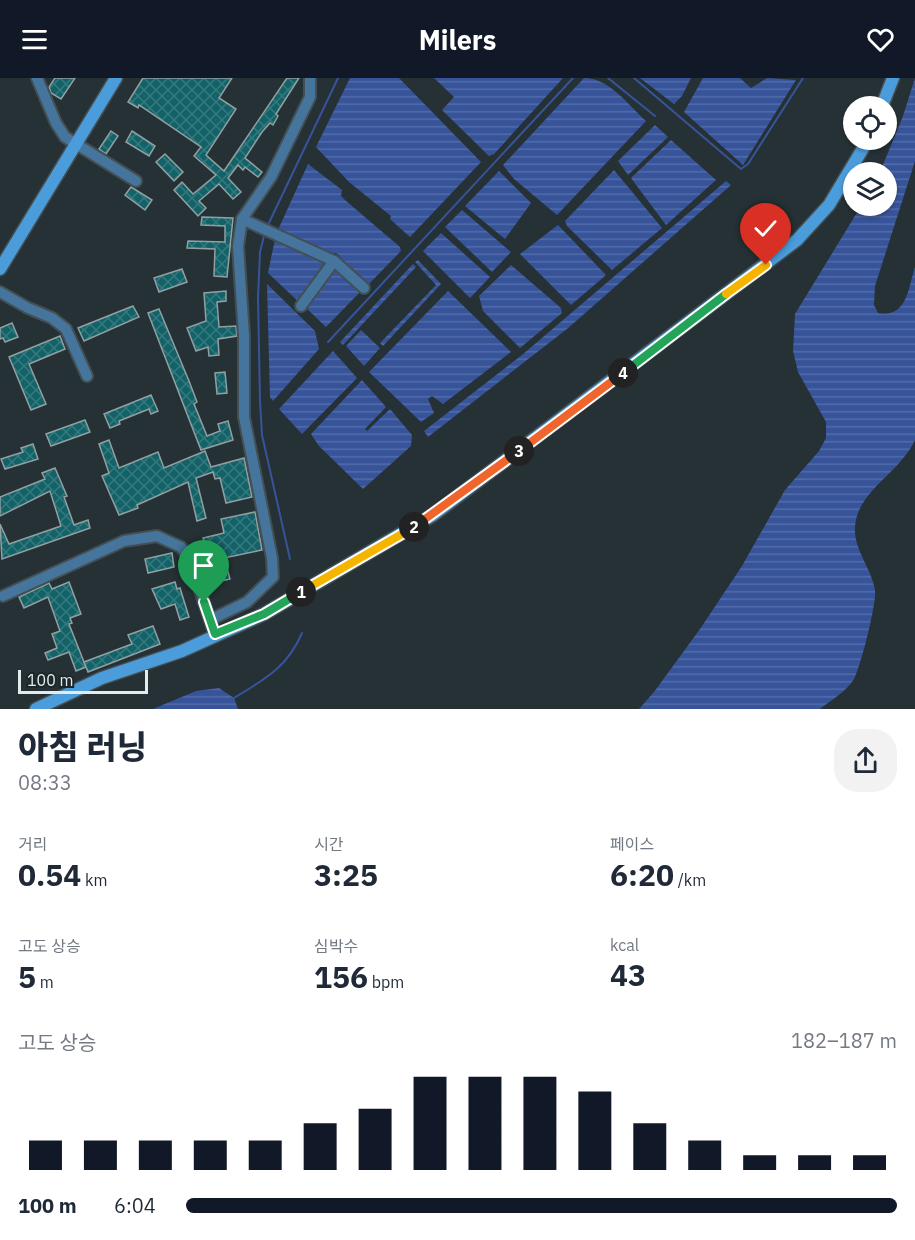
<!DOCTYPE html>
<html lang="ko">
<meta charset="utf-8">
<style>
:root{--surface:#fff;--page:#f2f2f3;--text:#1f2937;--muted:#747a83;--accent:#111827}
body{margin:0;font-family:"IBM Plex Sans","Noto Sans KR",sans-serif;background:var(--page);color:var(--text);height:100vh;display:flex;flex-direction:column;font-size:22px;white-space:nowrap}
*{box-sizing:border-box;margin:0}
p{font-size:20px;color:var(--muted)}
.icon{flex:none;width:33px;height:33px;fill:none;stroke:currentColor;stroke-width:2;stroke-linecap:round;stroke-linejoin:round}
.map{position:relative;height:631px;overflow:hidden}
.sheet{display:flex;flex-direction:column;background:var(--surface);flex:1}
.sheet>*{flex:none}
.fabs{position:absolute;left:843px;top:18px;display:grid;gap:12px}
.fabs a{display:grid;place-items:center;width:54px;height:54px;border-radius:50%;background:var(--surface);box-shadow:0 2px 4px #0004;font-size:30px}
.scale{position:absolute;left:18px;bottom:15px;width:130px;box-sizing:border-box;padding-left:6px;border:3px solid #e4ebee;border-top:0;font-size:16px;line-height:21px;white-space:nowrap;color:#e4ebee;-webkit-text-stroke:4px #1c272b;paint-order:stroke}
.pin{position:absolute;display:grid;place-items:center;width:51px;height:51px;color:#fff;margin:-62px -26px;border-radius:50% 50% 50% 0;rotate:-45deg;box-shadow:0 0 6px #0007}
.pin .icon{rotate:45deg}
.km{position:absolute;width:30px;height:30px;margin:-15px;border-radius:50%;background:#222;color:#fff;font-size:16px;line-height:30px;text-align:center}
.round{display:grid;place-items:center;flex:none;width:63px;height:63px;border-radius:24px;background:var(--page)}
.summary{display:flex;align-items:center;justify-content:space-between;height:102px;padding:0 18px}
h1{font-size:33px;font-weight:800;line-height:45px}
.stats{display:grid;grid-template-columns:repeat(3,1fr);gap:9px;height:102px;padding:6px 18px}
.stats div{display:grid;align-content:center}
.stats b{font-size:30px;font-weight:800}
.stats small{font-size:16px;font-weight:400}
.stats p{font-size:16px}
.chart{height:168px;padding:12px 18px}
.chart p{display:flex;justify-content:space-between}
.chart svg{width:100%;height:108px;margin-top:6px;stroke:var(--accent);stroke-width:6}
ul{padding:0 18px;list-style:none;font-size:20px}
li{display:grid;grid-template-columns:96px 72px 1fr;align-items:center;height:45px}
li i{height:15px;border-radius:8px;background:var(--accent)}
header{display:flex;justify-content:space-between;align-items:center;height:78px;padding:0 18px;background:var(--accent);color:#fff;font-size:27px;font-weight:800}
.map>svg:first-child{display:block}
.water{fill:url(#water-rules)}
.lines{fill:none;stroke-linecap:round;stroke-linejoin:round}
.stream{stroke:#37549a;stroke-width:2}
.building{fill:url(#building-cross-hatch);stroke:#92a0a2;stroke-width:1.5}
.street-casing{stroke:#444f53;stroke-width:14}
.secondary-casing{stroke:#444f53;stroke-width:15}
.street{stroke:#45759c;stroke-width:10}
.secondary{stroke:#4b9cda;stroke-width:12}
.split-1-casing{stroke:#fff;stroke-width:12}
.split-2-casing{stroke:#fff;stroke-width:12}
.split-3-casing{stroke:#fff;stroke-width:12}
.split-4-casing{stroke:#fff;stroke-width:12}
.split-5-casing{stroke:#fff;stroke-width:12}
.split-6-casing{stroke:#fff;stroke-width:12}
.split-1{stroke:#22a559;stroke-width:8}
.split-2{stroke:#f5b400;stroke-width:8}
.split-3{stroke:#f0652b;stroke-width:8}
.split-4{stroke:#f0652b;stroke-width:8}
.split-5{stroke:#22a559;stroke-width:8}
.split-6{stroke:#f5b400;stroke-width:8}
</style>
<header><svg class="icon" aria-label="menu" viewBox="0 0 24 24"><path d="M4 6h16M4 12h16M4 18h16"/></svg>Milers<svg class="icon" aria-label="heart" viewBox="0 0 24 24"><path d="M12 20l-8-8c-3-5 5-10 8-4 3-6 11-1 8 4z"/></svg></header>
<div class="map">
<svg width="915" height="631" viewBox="0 0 915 631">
<defs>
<pattern id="water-rules" width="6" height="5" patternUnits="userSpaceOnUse" patternTransform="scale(1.5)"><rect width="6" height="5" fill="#37549a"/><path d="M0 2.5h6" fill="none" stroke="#546da8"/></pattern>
<pattern id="building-cross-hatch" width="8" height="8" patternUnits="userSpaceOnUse" patternTransform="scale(1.5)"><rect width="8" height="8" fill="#136268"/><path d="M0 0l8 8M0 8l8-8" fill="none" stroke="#35797e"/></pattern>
</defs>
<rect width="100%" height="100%" fill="#253135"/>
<g class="water">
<polygon points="350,0 399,0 481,84 410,159 390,141 391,138 349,104 316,69"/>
<polygon points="434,0 563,0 494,76 489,78 442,32 454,19"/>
<path d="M584,0C610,0 629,28 646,43L557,137L514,101L503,87Z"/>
<polygon points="640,0 691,0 682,18 674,26"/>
<polygon points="703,0 740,0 751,10 767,0 796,2 743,87 684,34"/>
<path d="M915,0V83L875,208L874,227L878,235C907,240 908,211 915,189V362C900,394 863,410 856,442C850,469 871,487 875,512C877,524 861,588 854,601C848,612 830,623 820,631H639L654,614L700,551L742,488L785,412L819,373L826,360V344L798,294L793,273L795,236L861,128H886V94H880L903,38Z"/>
<polygon points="655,47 668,59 628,97 618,83"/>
<polygon points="671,62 716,102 666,147 631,100"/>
<polygon points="308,86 342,112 341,118 345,122 400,169 401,173 366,209 342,187 340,178 336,175 327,177 277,154"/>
<polygon points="614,92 662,150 612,192 567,148 565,143"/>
<polygon points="499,93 531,125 505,161 465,128"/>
<polygon points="726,103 731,107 567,251 428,359 424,353 522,277"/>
<polygon points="462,132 511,174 492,194 445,149"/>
<polygon points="558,147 606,197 571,227 520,176"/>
<polygon points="441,155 490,199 470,220 423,173"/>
<polygon points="275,161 326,183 327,187 301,226 268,195"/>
<polygon points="418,182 441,206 383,268 380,265 436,207 415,184"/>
<polygon points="413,186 416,189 343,267 340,264"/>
<polygon points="511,187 561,230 562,235 520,270 483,233 479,218"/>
<polygon points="333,191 339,192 362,212 326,249 304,228"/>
<polygon points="267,206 315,253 319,271 273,323 270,319"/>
<polygon points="448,213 511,274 443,326 432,318 428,321 434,335 421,344 369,294"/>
<polygon points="361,252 380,270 364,288 346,268"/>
<polygon points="333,273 357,300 302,356 279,331"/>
<polygon points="362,302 386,329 365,351 367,353 390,331 412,357 411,368 363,411 319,368 311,356"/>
<polygon points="219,610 234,620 238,631 153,631 196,613"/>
</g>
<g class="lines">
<g class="stream">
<polyline points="608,0 655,38"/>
<polyline points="634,0 741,91 748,86 803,0"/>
<polyline points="267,149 338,0"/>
<polyline points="265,154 260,174 258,220 260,323 262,357 290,481"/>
<polyline points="328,264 573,0"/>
<path d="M234,620C265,601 287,590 302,555"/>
</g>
</g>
<g class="building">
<polygon points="55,0 75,0 61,21 51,15 49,9"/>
<polygon points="143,0 232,0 219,20 236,31 206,77 224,93 287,0 299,0 276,36 278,38 273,47 270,45 262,54 245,80 262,94 258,99 245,89 243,92 238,87 228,100 241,114 233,121 219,106 199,123 206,130 198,138 174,112 182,104 193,116 216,97 194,78 201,69 139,27 138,30 128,24"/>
<polygon points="111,53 118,58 106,76 99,71"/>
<polygon points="132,53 155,68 149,78 126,64"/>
<polygon points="165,76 183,94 174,103 156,84"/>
<polygon points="131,109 152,122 145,132 125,117"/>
<polygon points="202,139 233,140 227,199 214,198 215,171 187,170 188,163 225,164 225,148 201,147"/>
<polygon points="182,191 187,204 159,214 154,200"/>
<polygon points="226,213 226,223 217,224 219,249 236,248 237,258 218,261 219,277 209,278 208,269 196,273 187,250 206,243 204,215"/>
<polygon points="133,228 139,239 84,263 78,250"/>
<polygon points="159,231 189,303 197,324 194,326 207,358 220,353 218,346 228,343 233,362 201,372 148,235"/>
<polygon points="12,245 18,259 5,264 3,260 0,261 0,250"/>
<polygon points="60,258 65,271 29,286 46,326 31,332 9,279"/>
<polygon points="225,294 227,315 217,316 215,295"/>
<polygon points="151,317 158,333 151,336 149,331 119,343 120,346 110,350 104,336"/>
<polygon points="85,342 90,354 51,368 46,356"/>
<polygon points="109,362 119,390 158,374 164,390 205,373 211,389 244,380 252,419 226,425 220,400 215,401 213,394 196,400 206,440 197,443 188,404 137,427 138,430 119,437 102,398 109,395 99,366"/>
<polygon points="33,366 38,381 5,391 1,381 23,374 21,370"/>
<polygon points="55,390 67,418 64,419 74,447 88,442 90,450 2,481 0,446 9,466 61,448 50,413 0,438 0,419 45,401 42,395"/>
<polygon points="255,434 262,472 224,480 230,501 209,506 207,495 214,494 203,460 224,455 221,441"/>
<polygon points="172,475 174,489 148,495 145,481"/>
<polygon points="69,504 81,536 70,540 72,545 69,546 86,589 76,593 69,574 48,582 45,575 57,570 52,556 60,553 48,519 24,530 19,519 49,505 52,511"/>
<polygon points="175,504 177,511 180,510 189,539 180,542 175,526 161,531 152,511"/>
<polygon points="153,548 160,566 88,594 84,584 132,566 128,557"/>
</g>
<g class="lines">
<defs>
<g id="street">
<polyline points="37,0 56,45 65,59 136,103"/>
<polyline points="242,141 334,183 364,210"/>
<polyline points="0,214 28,230 52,240 66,251 87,298"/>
<polyline points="301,228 334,183"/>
<polyline points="3,518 124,463 157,458 181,469 189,480 215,557"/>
<polyline points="212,541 247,524 273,499 272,480 244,339 244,258 238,168 242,141 271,99 310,19 310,0"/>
</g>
<g id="secondary">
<polyline points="882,28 893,0"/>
<polyline points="0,191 116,0"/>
<polyline points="36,631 102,600 182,573 264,536 433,437 797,162 829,127 868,62"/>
</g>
</defs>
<use href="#street" class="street-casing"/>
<use href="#secondary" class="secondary-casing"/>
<use href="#street" class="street"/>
<use href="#secondary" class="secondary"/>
</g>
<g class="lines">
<defs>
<polyline id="split-1" points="204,524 215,556 264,536 301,514"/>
<polyline id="split-2" points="301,514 414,449"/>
<polyline id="split-3" points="414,449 519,373"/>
<polyline id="split-4" points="519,373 623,295"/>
<polyline id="split-5" points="623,295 726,216"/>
<polyline id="split-6" points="726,216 766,187"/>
</defs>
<use href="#split-1" class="split-1-casing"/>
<use href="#split-2" class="split-2-casing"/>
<use href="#split-3" class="split-3-casing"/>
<use href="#split-4" class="split-4-casing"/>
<use href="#split-5" class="split-5-casing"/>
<use href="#split-6" class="split-6-casing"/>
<use href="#split-1" class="split-1"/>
<use href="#split-2" class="split-2"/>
<use href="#split-3" class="split-3"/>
<use href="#split-4" class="split-4"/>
<use href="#split-5" class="split-5"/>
<use href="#split-6" class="split-6"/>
</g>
</svg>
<div class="fabs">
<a><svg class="icon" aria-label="locate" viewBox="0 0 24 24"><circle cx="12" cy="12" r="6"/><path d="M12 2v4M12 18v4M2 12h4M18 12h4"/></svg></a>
<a><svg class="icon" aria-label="layers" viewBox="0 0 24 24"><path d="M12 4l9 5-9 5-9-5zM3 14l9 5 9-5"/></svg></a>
</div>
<div class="scale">100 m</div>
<div class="pin" style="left:204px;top:524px;background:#1e9e55"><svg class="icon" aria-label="arrive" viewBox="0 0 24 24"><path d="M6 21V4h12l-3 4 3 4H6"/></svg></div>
<div class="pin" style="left:766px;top:187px;background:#d93025"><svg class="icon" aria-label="check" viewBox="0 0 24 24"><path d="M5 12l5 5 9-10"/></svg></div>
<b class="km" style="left:301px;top:514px">1</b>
<b class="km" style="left:414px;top:449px">2</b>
<b class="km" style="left:519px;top:373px">3</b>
<b class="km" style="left:623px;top:295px">4</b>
</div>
<section class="sheet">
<div class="summary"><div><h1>아침 러닝</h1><p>08:33</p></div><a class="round"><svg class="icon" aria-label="share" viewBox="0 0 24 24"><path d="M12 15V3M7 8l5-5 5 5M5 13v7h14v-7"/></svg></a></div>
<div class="stats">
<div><p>거리</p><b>0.54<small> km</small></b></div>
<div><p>시간</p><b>3:25</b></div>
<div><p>페이스</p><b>6:20<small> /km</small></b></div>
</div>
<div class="stats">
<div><p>고도 상승</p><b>5<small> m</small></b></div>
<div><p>심박수</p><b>156<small> bpm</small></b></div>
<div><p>kcal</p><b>43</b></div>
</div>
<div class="chart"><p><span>고도 상승</span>182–187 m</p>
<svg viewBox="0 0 160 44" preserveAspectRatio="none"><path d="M5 44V32M15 44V32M25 44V32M35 44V32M45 44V32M55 44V25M65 44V19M75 44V6M85 44V6M95 44V6M105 44V12M115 44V25M125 44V32M135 44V38M145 44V38M155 44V38"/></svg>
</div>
<ul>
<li><b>100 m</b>6:04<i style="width:100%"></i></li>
</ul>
</section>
